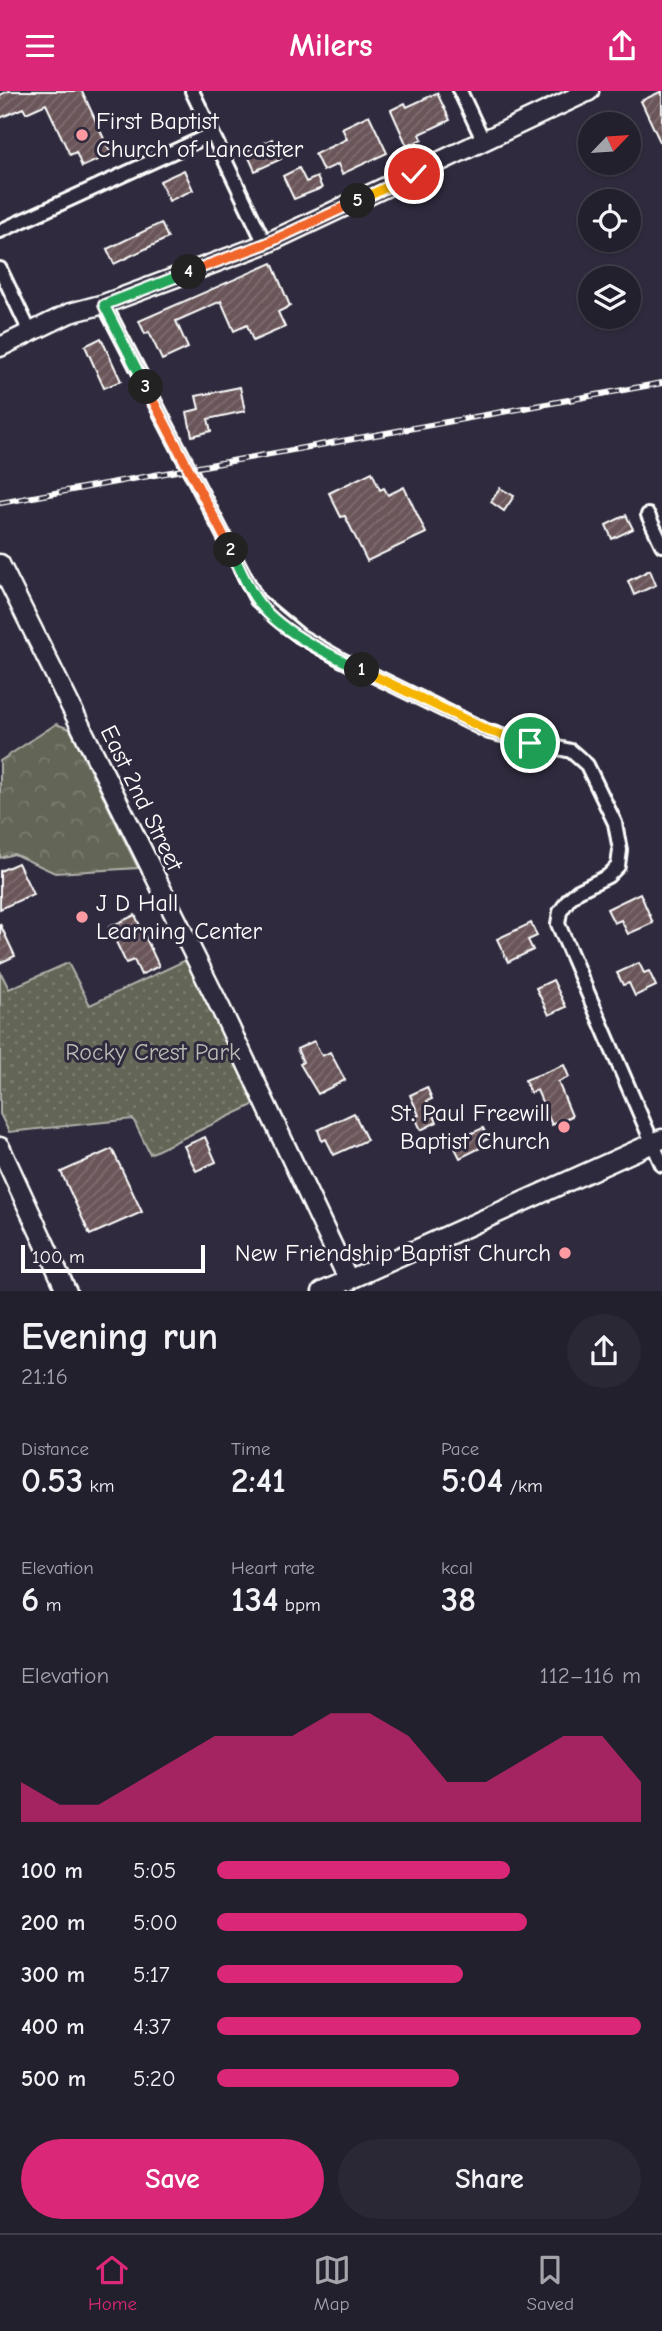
<!DOCTYPE html>
<meta charset="utf-8">
<style>
:root{--surface:#23202e;--page:#2b2836;--text:#f1f3f6;--muted:#a3a3aa;--line:#403e4a;--accent:#db2777}
body{margin:0;font-family:"Comic Neue",sans-serif;background:var(--page);color:var(--text);height:100vh;display:flex;flex-direction:column;font-size:26px;white-space:nowrap}
*{box-sizing:border-box;margin:0}
p{font-size:23px;color:var(--muted)}
.icon{flex:none;width:38px;height:38px;fill:none;stroke:currentColor;stroke-width:2;stroke-linecap:round;stroke-linejoin:round}
.map{position:relative;height:1200px;overflow:hidden}
.details{display:flex;flex-direction:column;background:var(--surface);flex:1}
.details>*{flex:none}
.needle{width:46px;rotate:65deg}
.tools{position:absolute;left:578px;top:21px;display:grid;gap:14px}
.tools a{display:grid;place-items:center;width:63px;height:63px;border-radius:50%;background:var(--surface);box-shadow:0 2px 5px #0004,0 0 0 2px var(--line);font-size:35px}
.scale{position:absolute;left:21px;bottom:18px;width:184px;box-sizing:border-box;padding-left:7px;border:4px solid #fff;border-top:0;font-size:19px;line-height:24px;white-space:nowrap;color:#fff;-webkit-text-stroke:5px #2f2a3d;paint-order:stroke}
.pin{position:absolute;display:grid;place-items:center;width:60px;height:60px;color:#fff;margin:-30px;border:4px solid #fff;border-radius:50%;box-shadow:0 2px 7px #0007}
.km{position:absolute;width:35px;height:35px;margin:-18px;border-radius:50%;background:#222;color:#fff;font-size:19px;line-height:35px;text-align:center}
.round{display:grid;place-items:center;flex:none;width:74px;height:74px;border-radius:37px;background:var(--page)}
.summary{display:flex;align-items:center;justify-content:space-between;height:119px;padding:0 21px}
h1{font-size:38px;font-weight:600;line-height:52px}
.stats{display:grid;grid-template-columns:repeat(3,1fr);gap:10px;height:119px;padding:7px 21px}
.stats div{display:grid;align-content:center}
.stats b{font-size:35px;font-weight:600}
.stats small{font-size:19px;font-weight:400}
.stats p{font-size:19px}
.chart{height:196px;padding:14px 21px}
.chart p{display:flex;justify-content:space-between}
.chart svg{width:100%;height:126px;margin-top:7px;fill:var(--accent);opacity:.7}
.primary-button{display:flex;gap:14px;margin-top:auto;padding:14px 21px}
.primary-button a{flex:1;height:80px;border-radius:42px;background:var(--accent);color:#fff;font-size:28px;font-weight:600;line-height:80px;text-align:center}
.primary-button a+a{background:var(--page);color:var(--text)}
ul{padding:0 21px;list-style:none;font-size:23px}
li{display:grid;grid-template-columns:112px 84px 1fr;align-items:center;height:52px}
li i{height:18px;border-radius:9px;background:var(--accent)}
header{display:flex;justify-content:space-between;align-items:center;height:91px;padding:0 21px;background:var(--accent);color:#fff;font-size:32px;font-weight:600}
.tab-bar{display:flex;justify-content:space-around;align-items:center;height:98px;border-top:2px solid var(--line);background:var(--surface);font-size:19px;color:var(--muted)}
.tab-bar a{display:grid;justify-items:center;gap:4px}
.tab-bar .active{color:var(--accent)}
.map>svg:first-child{display:block}
.forest{fill:url(#forest-crowns);stroke:#b1b2ab;stroke-width:2}
.park{fill:url(#park-dots);stroke:#b1b2ab;stroke-width:2}
.building{fill:url(#building-hatch);stroke:#fff;stroke-width:2}
.lines{fill:none;stroke-linecap:round;stroke-linejoin:round}
.street-casing{stroke:#fff;stroke-width:18}
.secondary-casing{stroke:#fff;stroke-width:23}
.street{stroke:#2f2a3d;stroke-width:12}
.secondary{stroke:#2f2a3d;stroke-width:18}
.rail-casing{stroke:#fff;stroke-width:6}
.rail{stroke:#2f2a3d;stroke-width:3.5;stroke-dasharray:10;stroke-linecap:butt}
.split-1-casing{stroke:#fff;stroke-width:14}
.split-2-casing{stroke:#fff;stroke-width:14}
.split-3-casing{stroke:#fff;stroke-width:14}
.split-4-casing{stroke:#fff;stroke-width:14}
.split-5-casing{stroke:#fff;stroke-width:14}
.split-6-casing{stroke:#fff;stroke-width:14}
.split-1{stroke:#f5b400;stroke-width:9}
.split-2{stroke:#22a559;stroke-width:9}
.split-3{stroke:#f0652b;stroke-width:9}
.split-4{stroke:#22a559;stroke-width:9}
.split-5{stroke:#f0652b;stroke-width:9}
.split-6{stroke:#f5b400;stroke-width:9}
.poi-dot{fill:#ff9aa2;stroke:#2f2a3d;stroke-width:2.5}
.labels{text-anchor:middle;stroke-width:6;stroke-linejoin:round;paint-order:stroke}
.poi-label{font-size:24px;fill:#fff;stroke:#2f2a3d;text-anchor:start}
.street-label{font-size:24px;fill:#fff;stroke:#2f2a3d}
.park-label{font-size:24px;fill:#b9bab3;stroke:#2f2a3d}
</style>
<header><svg class="icon" aria-label="menu" viewBox="0 0 24 24"><path d="M4 6h16M4 12h16M4 18h16"/></svg>Milers<svg class="icon" aria-label="share" viewBox="0 0 24 24"><path d="M12 15V3M7 8l5-5 5 5M5 13v7h14v-7"/></svg></header>
<div class="map">
<svg width="662" height="1201" viewBox="0 0 662 1201">
<defs>
<pattern id="forest-crowns" width="20" height="18" patternUnits="userSpaceOnUse" patternTransform="scale(1.75)"><rect width="20" height="18" fill="#636557"/><path d="M2 6a3 3 0 1 1 6 0M12 15a3 3 0 1 1 6 0" fill="none" stroke="#7a7c70"/></pattern>
<pattern id="park-dots" width="8" height="8" patternUnits="userSpaceOnUse" patternTransform="scale(1.75)"><rect width="8" height="8" fill="#636557"/><path d="M2 2h.1M6 6h.1" fill="none" stroke="#7a7c70" stroke-width="1.8" stroke-linecap="round"/></pattern>
<pattern id="building-hatch" width="6" height="6" patternUnits="userSpaceOnUse" patternTransform="scale(1.75)"><rect width="6" height="6" fill="#6a5559"/><path d="M-1 1l2-2M0 6l6-6M5 7l2-2" fill="none" stroke="#806e72"/></pattern>
</defs>
<rect width="100%" height="100%" fill="#2f2a3d"/>
<filter id="ink" filterUnits="userSpaceOnUse"><feTurbulence type="fractalNoise" baseFrequency=".0143" numOctaves="2"/><feDisplacementMap in="SourceGraphic" scale="14" xChannelSelector="R" yChannelSelector="G"/><feConvolveMatrix kernelMatrix="1 2 1 2 8 2 1 2 1" color-interpolation-filters="sRGB"/></filter>
<g filter="url(#ink)">
<polygon class="forest" points="56,633 70,638 138,777 55,782 14,763 0,767 0,670"/>
<polygon class="park" points="186,869 257,1012 150,1063 133,1028 9,1041 0,1023 0,880 9,898 68,872 90,914"/>
<g class="building">
<polygon points="8,0 82,0 111,63 82,76 76,61 70,64 46,13 26,22 23,17 0,27 0,4"/>
<polygon points="662,0 662,55 641,10"/>
<polygon points="437,2 450,29 420,43 422,48 407,55 391,19 405,12 407,16"/>
<polygon points="369,24 387,62 342,83 338,73 323,80 315,63 347,48 342,37"/>
<polygon points="272,48 281,68 255,80 246,60"/>
<polygon points="299,77 306,91 317,86 322,97 294,108 283,85"/>
<polygon points="184,79 193,99 169,110 160,90"/>
<polygon points="161,132 168,147 114,173 107,158"/>
<polygon points="272,172 290,215 278,221 285,236 253,250 247,234 234,240 221,210 176,230 188,257 162,269 149,241 145,243 139,230"/>
<polygon points="101,247 121,290 104,297 85,255"/>
<polygon points="240,296 245,320 208,328 211,340 192,345 187,321 199,318 196,305"/>
<polygon points="372,381 380,399 384,397 388,404 404,396 426,442 367,470 345,425 341,426 329,402"/>
<polygon points="500,397 514,405 504,420 491,411"/>
<polygon points="626,424 633,438 612,448 606,434"/>
<polygon points="650,479 656,494 634,504 628,490"/>
<polygon points="18,772 33,803 0,818 0,780"/>
<polygon points="640,802 653,832 628,843 621,829 614,832 607,818"/>
<polygon points="135,824 159,875 141,884 134,869 126,872 109,836"/>
<polygon points="531,832 537,845 528,849 533,859 508,871 497,848"/>
<polygon points="0,833 15,865 0,872"/>
<polygon points="639,872 644,882 649,880 656,895 635,905 629,892 623,894 617,882"/>
<polygon points="553,889 566,916 549,924 536,897"/>
<polygon points="314,950 322,965 330,961 345,989 318,1003 300,973 303,971 297,958"/>
<polygon points="564,974 569,986 558,991 572,1025 552,1034 537,999 530,1002 525,989"/>
<polygon points="427,996 432,1008 427,1010 437,1031 421,1039 415,1026 419,1024 410,1004"/>
<polygon points="354,1022 367,1049 334,1064 326,1048 322,1050 318,1039"/>
<polygon points="483,1037 488,1048 478,1052 480,1057 460,1067 452,1051"/>
<polygon points="205,1046 216,1071 196,1080 184,1055"/>
<polygon points="112,1058 142,1121 90,1144 61,1081"/>
</g>
<g class="lines">
<defs>
<g id="street">
<polyline points="192,0 265,153"/>
<polyline points="460,0 484,51"/>
<polyline points="0,140 212,43"/>
<polyline points="0,178 30,241"/>
<polyline points="104,213 257,509 300,545 342,569 489,641 571,660 587,674 615,732 620,759 618,775 608,785 578,800 569,808 560,821 558,833 662,1074"/>
<polyline points="648,424 662,454"/>
</g>
<g id="secondary">
<polyline points="0,256 70,222 104,213 265,153 589,0"/>
<polyline points="0,473 221,918 349,1190"/>
<polyline points="0,1056 67,1201"/>
<polyline points="322,1201 662,1048"/>
</g>
</defs>
<use href="#street" class="street-casing"/>
<use href="#secondary" class="secondary-casing"/>
<use href="#street" class="street"/>
<use href="#secondary" class="secondary"/>
<defs>
<polyline id="rail" points="0,412 662,292"/>
</defs>
<use href="#rail" class="rail-casing"/>
<use href="#rail" class="rail"/>
</g>
</g>
<g class="lines" filter="url(#ink)">
<defs>
<polyline id="split-1" points="362,579 489,640 530,652"/>
<path id="split-2" d="M231,459C239,475 246,494 256,508C279,541 327,562 362,579"/>
<polyline id="split-3" points="146,296 231,459"/>
<polyline id="split-4" points="146,296 104,214 189,181"/>
<polyline id="split-5" points="189,181 265,153 358,110"/>
<polyline id="split-6" points="358,110 414,83"/>
</defs>
<use href="#split-1" class="split-1-casing"/>
<use href="#split-2" class="split-2-casing"/>
<use href="#split-3" class="split-3-casing"/>
<use href="#split-4" class="split-4-casing"/>
<use href="#split-5" class="split-5-casing"/>
<use href="#split-6" class="split-6-casing"/>
<use href="#split-1" class="split-1"/>
<use href="#split-2" class="split-2"/>
<use href="#split-3" class="split-3"/>
<use href="#split-4" class="split-4"/>
<use href="#split-5" class="split-5"/>
<use href="#split-6" class="split-6"/>
</g>
<g class="poi-dot">
<circle cx="82" cy="44" r="7"/>
<circle cx="82" cy="826" r="7"/>
<circle cx="564" cy="1036" r="7"/>
<circle cx="565" cy="1162" r="7"/>
</g>
<g class="labels">
<g class="poi-label">
<text x="96" y="38">First Baptist<tspan x="96" dy="28">Church of Lancaster</tspan></text>
<text x="96" y="820">J D Hall<tspan x="96" dy="28">Learning Center</tspan></text>
<text x="550" y="1030" text-anchor="end">St. Paul Freewill<tspan x="550" dy="28">Baptist Church</tspan></text>
<text x="551" y="1170" text-anchor="end">New Friendship Baptist Church</text>
</g>
<g class="street-label">
<text transform="translate(142 707) rotate(64)" y="8">East 2nd Street</text>
</g>
<g class="park-label">
<text x="153" y="969">Rocky Crest Park</text>
</g>
</g>
</svg>
<div class="tools">
<a><svg class="needle" viewBox="-14 -14 28 28"><path d="M0-13l5 13h-10z" fill="#e53935"/><path d="M0 13l5-13h-10z" fill="#a3a3aa"/></svg></a>
<a><svg class="icon" aria-label="locate" viewBox="0 0 24 24"><circle cx="12" cy="12" r="6"/><path d="M12 2v4M12 18v4M2 12h4M18 12h4"/></svg></a>
<a><svg class="icon" aria-label="layers" viewBox="0 0 24 24"><path d="M12 4l9 5-9 5-9-5zM3 14l9 5 9-5"/></svg></a>
</div>
<div class="scale">100 m</div>
<div class="pin" style="left:530px;top:652px;background:#1e9e55"><svg class="icon" aria-label="arrive" viewBox="0 0 24 24"><path d="M6 21V4h12l-3 4 3 4H6"/></svg></div>
<div class="pin" style="left:414px;top:83px;background:#d93025"><svg class="icon" aria-label="check" viewBox="0 0 24 24"><path d="M5 12l5 5 9-10"/></svg></div>
<b class="km" style="left:362px;top:579px">1</b>
<b class="km" style="left:231px;top:459px">2</b>
<b class="km" style="left:146px;top:296px">3</b>
<b class="km" style="left:189px;top:181px">4</b>
<b class="km" style="left:358px;top:110px">5</b>
</div>
<section class="details">
<div class="summary"><div><h1>Evening run</h1><p>21:16</p></div><a class="round"><svg class="icon" aria-label="share" viewBox="0 0 24 24"><path d="M12 15V3M7 8l5-5 5 5M5 13v7h14v-7"/></svg></a></div>
<div class="stats">
<div><p>Distance</p><b>0.53<small> km</small></b></div>
<div><p>Time</p><b>2:41</b></div>
<div><p>Pace</p><b>5:04<small> /km</small></b></div>
</div>
<div class="stats">
<div><p>Elevation</p><b>6<small> m</small></b></div>
<div><p>Heart rate</p><b>134<small> bpm</small></b></div>
<div><p>kcal</p><b>38</b></div>
</div>
<div class="chart"><p><span>Elevation</span>112–116 m</p>
<svg viewBox="0 0 160 44" preserveAspectRatio="none"><path d="M0 44V30L10 38L20 38L30 30L40 22L50 14L60 14L70 14L80 6L90 6L100 14L110 30L120 30L130 22L140 14L150 14L160 30V44z"/></svg>
</div>
<ul>
<li><b>100 m</b>5:05<i style="width:69%"></i></li>
<li><b>200 m</b>5:00<i style="width:73%"></i></li>
<li><b>300 m</b>5:17<i style="width:58%"></i></li>
<li><b>400 m</b>4:37<i style="width:100%"></i></li>
<li><b>500 m</b>5:20<i style="width:57%"></i></li>
</ul>
<div class="primary-button"><a>Save</a><a>Share</a></div>
</section>
<nav class="tab-bar">
<a class="active"><svg class="icon" aria-label="home" viewBox="0 0 24 24"><path d="M3 11l9-7 9 7M6 9v11h12V9"/></svg>Home</a>
<a><svg class="icon" aria-label="map" viewBox="0 0 24 24"><path d="M3 6l6-2 6 2 6-2v14l-6 2-6-2-6 2zM9 4v14M15 6v14"/></svg>Map</a>
<a><svg class="icon" aria-label="saved" viewBox="0 0 24 24"><path d="M7 4h10v16l-5-4-5 4z"/></svg>Saved</a>
</nav>
